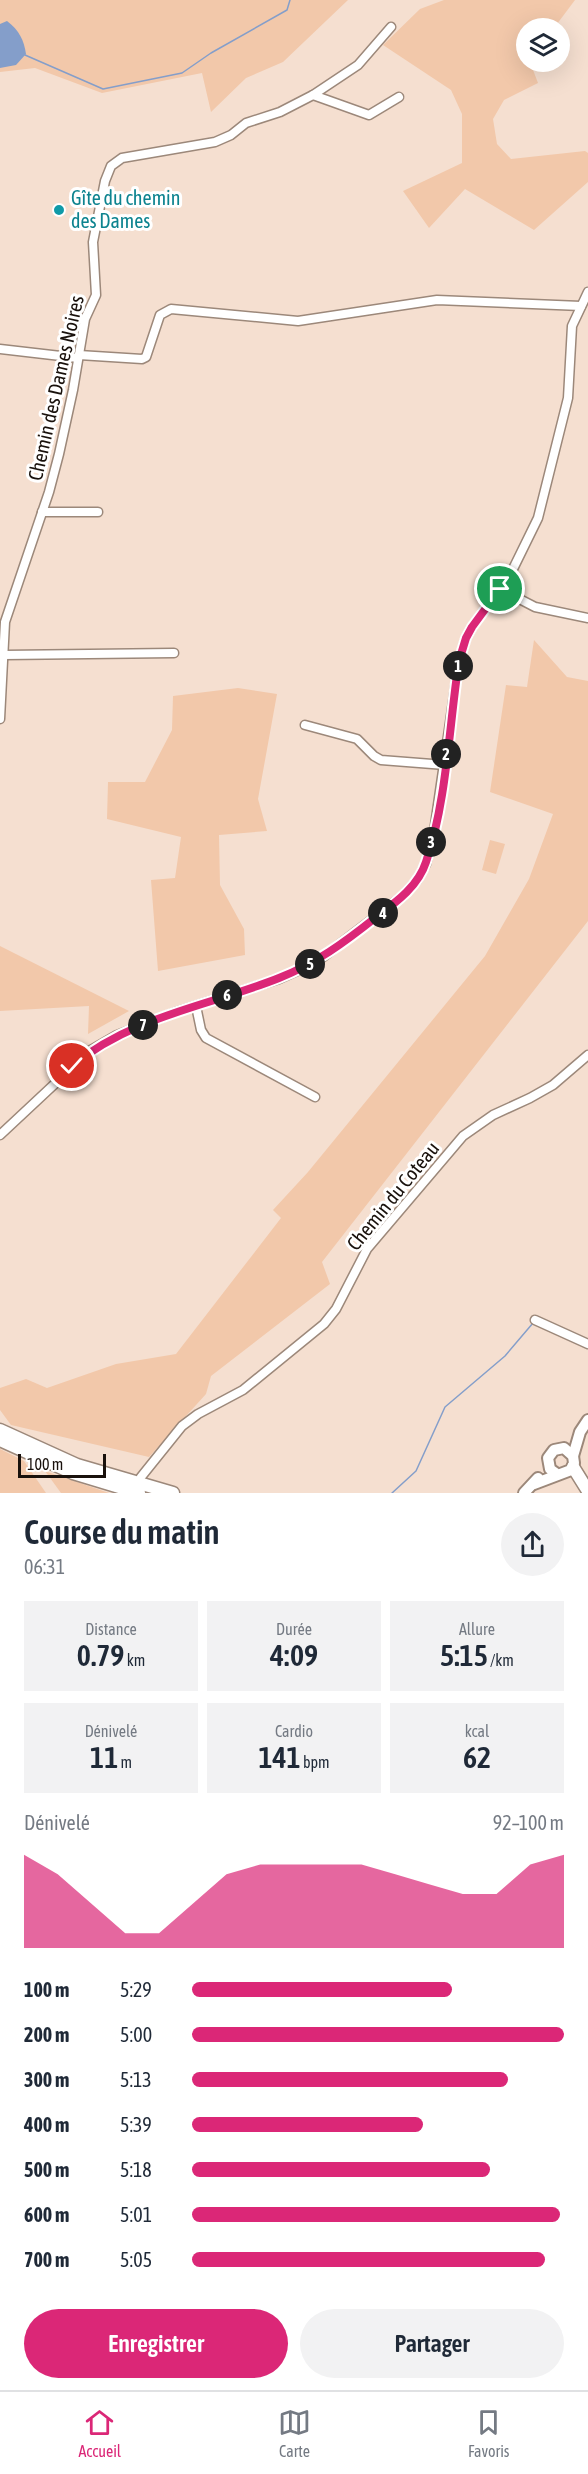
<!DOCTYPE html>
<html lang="fr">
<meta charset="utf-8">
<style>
:root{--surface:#fff;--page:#f2f2f3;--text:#1f2937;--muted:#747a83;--line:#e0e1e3;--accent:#db2777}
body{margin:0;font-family:"Asap Condensed",sans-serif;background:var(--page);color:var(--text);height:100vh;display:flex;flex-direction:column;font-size:22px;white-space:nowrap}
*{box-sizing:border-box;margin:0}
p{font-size:20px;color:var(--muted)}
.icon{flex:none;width:33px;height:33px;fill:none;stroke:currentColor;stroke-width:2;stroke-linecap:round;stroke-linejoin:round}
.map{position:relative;height:1493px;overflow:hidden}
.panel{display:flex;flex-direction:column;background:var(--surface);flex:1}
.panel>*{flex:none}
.controls{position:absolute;left:516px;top:18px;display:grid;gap:12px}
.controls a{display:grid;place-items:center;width:54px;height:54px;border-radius:50%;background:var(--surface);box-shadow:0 6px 24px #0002;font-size:30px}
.scale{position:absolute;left:18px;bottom:15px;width:88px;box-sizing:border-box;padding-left:6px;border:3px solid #19110c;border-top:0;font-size:16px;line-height:21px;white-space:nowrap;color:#19110c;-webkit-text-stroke:4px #fff;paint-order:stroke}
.pin{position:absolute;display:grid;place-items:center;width:51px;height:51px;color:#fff;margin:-26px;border:3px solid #fff;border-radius:50%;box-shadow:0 2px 6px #0007}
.km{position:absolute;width:30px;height:30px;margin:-15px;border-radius:50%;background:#222;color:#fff;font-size:16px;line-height:30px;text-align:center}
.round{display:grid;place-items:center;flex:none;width:63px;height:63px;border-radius:32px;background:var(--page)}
.head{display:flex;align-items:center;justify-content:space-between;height:102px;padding:0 24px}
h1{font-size:33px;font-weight:600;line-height:45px}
.figures{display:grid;grid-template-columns:repeat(3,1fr);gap:9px;height:102px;padding:6px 24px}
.figures div{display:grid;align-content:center;border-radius:0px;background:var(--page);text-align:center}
.figures b{font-size:30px;font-weight:600}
.figures small{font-size:16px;font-weight:400}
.figures p{font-size:16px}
.chart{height:168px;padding:12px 24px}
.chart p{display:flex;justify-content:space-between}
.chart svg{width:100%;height:108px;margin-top:6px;fill:var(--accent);opacity:.7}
.button{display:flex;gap:12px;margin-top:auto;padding:12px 24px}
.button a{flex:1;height:69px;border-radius:36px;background:var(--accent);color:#fff;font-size:24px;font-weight:600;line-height:69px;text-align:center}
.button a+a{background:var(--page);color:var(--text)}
ul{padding:0 24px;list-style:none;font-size:20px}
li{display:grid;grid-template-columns:96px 72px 1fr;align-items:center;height:45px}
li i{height:15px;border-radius:8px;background:var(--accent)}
.dock{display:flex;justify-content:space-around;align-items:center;height:84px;border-top:2px solid var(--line);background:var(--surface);font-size:16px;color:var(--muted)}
.dock a{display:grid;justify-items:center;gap:3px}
.dock .active{color:var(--accent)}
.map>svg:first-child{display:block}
.green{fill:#f2c8aa}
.water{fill:#849eca}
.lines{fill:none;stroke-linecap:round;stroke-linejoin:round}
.stream{stroke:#849eca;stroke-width:1.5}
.minor-casing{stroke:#9c887a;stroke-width:11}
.major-casing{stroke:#9c887a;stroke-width:14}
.highway-casing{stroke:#9c887a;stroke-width:15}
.minor{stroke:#fff;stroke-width:8}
.major{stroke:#fff;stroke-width:10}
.highway{stroke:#fff;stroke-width:12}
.route-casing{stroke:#fff;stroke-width:12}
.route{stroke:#db2777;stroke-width:8}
.culture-dot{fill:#0f9aa8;stroke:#fff;stroke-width:2}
.labels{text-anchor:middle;stroke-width:6;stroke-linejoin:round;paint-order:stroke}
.culture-label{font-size:20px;fill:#0d838f;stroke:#fff;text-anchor:start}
.street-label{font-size:20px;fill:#19110c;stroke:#fff}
</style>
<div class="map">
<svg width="588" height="1493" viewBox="0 0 588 1493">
<rect width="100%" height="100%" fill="#f5dfd0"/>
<g class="green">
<polygon points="0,0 348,0 283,62 246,78 211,112 202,73 102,93 35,68 0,72"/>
<polygon points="444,0 575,0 554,28 526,28 526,62 530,62 538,83 504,100 493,119 497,144 511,159 585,151 588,153 588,182 534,230 465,189 429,228 403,191 462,163 462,114 451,90 383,45 420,9"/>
<polygon points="534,640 567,677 588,681 588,921 322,1262 330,1284 211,1376 206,1394 149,1457 11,1425 0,1410 0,1388 26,1379 47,1388 116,1364 176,1354 281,1218 273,1210 308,1172 485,956 529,879 553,814 490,792 506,685 527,687"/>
<polygon points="238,688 277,694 258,799 267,831 219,835 220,885 244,929 245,955 158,971 151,880 175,878 181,837 107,819 108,782 145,782 172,730 173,696"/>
<polygon points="490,840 505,844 496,874 482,870"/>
<polygon points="0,946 129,1011 88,1034 89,1006 0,1011"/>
<polygon points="0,1449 24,1461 46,1493 0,1493"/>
<polygon points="45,1471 109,1493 61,1493"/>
</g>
<path class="water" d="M7,21C19,30 24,40 26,54L16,65L0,68V24Z"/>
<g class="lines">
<g class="stream">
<polyline points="25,55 103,89 182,73 211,53 287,10 290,0"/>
<polyline points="392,1493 416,1471 445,1407 505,1356 533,1323"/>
</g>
<defs>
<g id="minor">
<polyline points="313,95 369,115 399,97"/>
<polyline points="0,349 78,358"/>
<polyline points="79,355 142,359 146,357 160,315 171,309 298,321 437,300 581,306"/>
<polyline points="42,512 98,512"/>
<polyline points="500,589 535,607 588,618"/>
<polyline points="4,655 174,653"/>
<polyline points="0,719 5,622 49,492 59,454 73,390 85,319 96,295 93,242 105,181 111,166 122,158 215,142 231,135 246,123 280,112 313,95 358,65 391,27"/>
<polyline points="305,725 357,739 374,756 381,760 445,765"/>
<polyline points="196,1006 201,1030 206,1038 315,1097"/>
<polyline points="0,1135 91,1050 117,1035 176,1012 279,979 315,963 403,896 417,880 426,864 434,832 459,661 466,638 472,627 512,571 538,518 568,398 572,326 588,292"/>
<polyline points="535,1320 588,1344"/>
<polyline points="141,1477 182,1426 198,1414 243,1390 324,1324 336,1309 367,1249 463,1136 493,1115 530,1098 553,1085 588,1055"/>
</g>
<g id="major">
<polyline points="573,1456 580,1432 588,1420"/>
<polyline points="534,1484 571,1470 574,1463 573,1456 564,1448 554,1450 548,1458 550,1469 557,1474"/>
<polyline points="524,1493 538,1478"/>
</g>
<g id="highway">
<polyline points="0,1430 77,1465 173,1493"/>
<polyline points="0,1440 73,1473 139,1493"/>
<polyline points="573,1467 588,1491"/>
</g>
</defs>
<use href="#minor" class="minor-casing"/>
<use href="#major" class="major-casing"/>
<use href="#highway" class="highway-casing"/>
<use href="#minor" class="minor"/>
<use href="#major" class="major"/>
<use href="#highway" class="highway"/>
</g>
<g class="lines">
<defs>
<path id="route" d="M72,1066C132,1016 209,1006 279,978C315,964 345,942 375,918C395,903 418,887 426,862C447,801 449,725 459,661L466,638L472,627L500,589"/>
</defs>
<use href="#route" class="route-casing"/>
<use href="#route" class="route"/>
</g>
<circle class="culture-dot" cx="59" cy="210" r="6"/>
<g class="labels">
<g class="culture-label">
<text x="71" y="205">Gîte du chemin<tspan x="71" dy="23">des Dames</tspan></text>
</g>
<g class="street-label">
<text transform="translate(56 388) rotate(-77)" y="7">Chemin des Dames Noires</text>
<text transform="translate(393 1196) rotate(-51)" y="7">Chemin du Coteau</text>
</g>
</g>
</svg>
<div class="controls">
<a><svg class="icon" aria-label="layers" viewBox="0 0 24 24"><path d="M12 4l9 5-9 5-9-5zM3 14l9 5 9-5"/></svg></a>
</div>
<div class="scale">100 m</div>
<div class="pin" style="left:500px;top:589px;background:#1e9e55"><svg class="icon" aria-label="arrive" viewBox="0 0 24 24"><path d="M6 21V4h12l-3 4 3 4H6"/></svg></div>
<div class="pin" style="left:72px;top:1066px;background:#d93025"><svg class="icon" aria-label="check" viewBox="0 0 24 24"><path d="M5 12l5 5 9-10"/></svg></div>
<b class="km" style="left:458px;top:666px">1</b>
<b class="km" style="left:446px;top:754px">2</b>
<b class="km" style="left:431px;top:842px">3</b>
<b class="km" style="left:383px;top:913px">4</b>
<b class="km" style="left:310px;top:964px">5</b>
<b class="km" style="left:227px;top:995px">6</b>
<b class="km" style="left:143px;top:1025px">7</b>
</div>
<section class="panel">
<div class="head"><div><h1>Course du matin</h1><p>06:31</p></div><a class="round"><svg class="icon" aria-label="share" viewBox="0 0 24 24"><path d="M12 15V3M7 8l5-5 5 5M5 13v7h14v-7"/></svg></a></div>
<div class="figures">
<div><p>Distance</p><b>0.79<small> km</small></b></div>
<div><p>Durée</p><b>4:09</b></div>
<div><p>Allure</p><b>5:15<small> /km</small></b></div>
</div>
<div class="figures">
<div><p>Dénivelé</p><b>11<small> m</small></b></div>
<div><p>Cardio</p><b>141<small> bpm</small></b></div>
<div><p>kcal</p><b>62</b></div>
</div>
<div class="chart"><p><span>Dénivelé</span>92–100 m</p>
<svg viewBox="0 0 160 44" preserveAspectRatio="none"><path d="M0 44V6L10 14L20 26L30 38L40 38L50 26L60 14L70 10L80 10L90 10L100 10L110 14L120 18L130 22L140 22L150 10L160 6V44z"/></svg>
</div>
<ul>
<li><b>100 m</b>5:29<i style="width:70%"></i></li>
<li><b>200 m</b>5:00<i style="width:100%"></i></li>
<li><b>300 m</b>5:13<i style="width:85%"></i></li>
<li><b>400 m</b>5:39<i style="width:62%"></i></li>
<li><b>500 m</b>5:18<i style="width:80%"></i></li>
<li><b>600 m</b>5:01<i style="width:99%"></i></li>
<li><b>700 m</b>5:05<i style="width:95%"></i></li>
</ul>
<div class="button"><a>Enregistrer</a><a>Partager</a></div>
</section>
<nav class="dock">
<a class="active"><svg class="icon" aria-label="home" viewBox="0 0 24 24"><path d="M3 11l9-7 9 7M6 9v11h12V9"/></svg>Accueil</a>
<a><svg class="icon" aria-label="map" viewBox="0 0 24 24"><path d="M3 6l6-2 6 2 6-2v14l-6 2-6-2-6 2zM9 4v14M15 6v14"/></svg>Carte</a>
<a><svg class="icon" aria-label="saved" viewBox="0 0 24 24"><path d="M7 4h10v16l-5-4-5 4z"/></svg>Favoris</a>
</nav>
